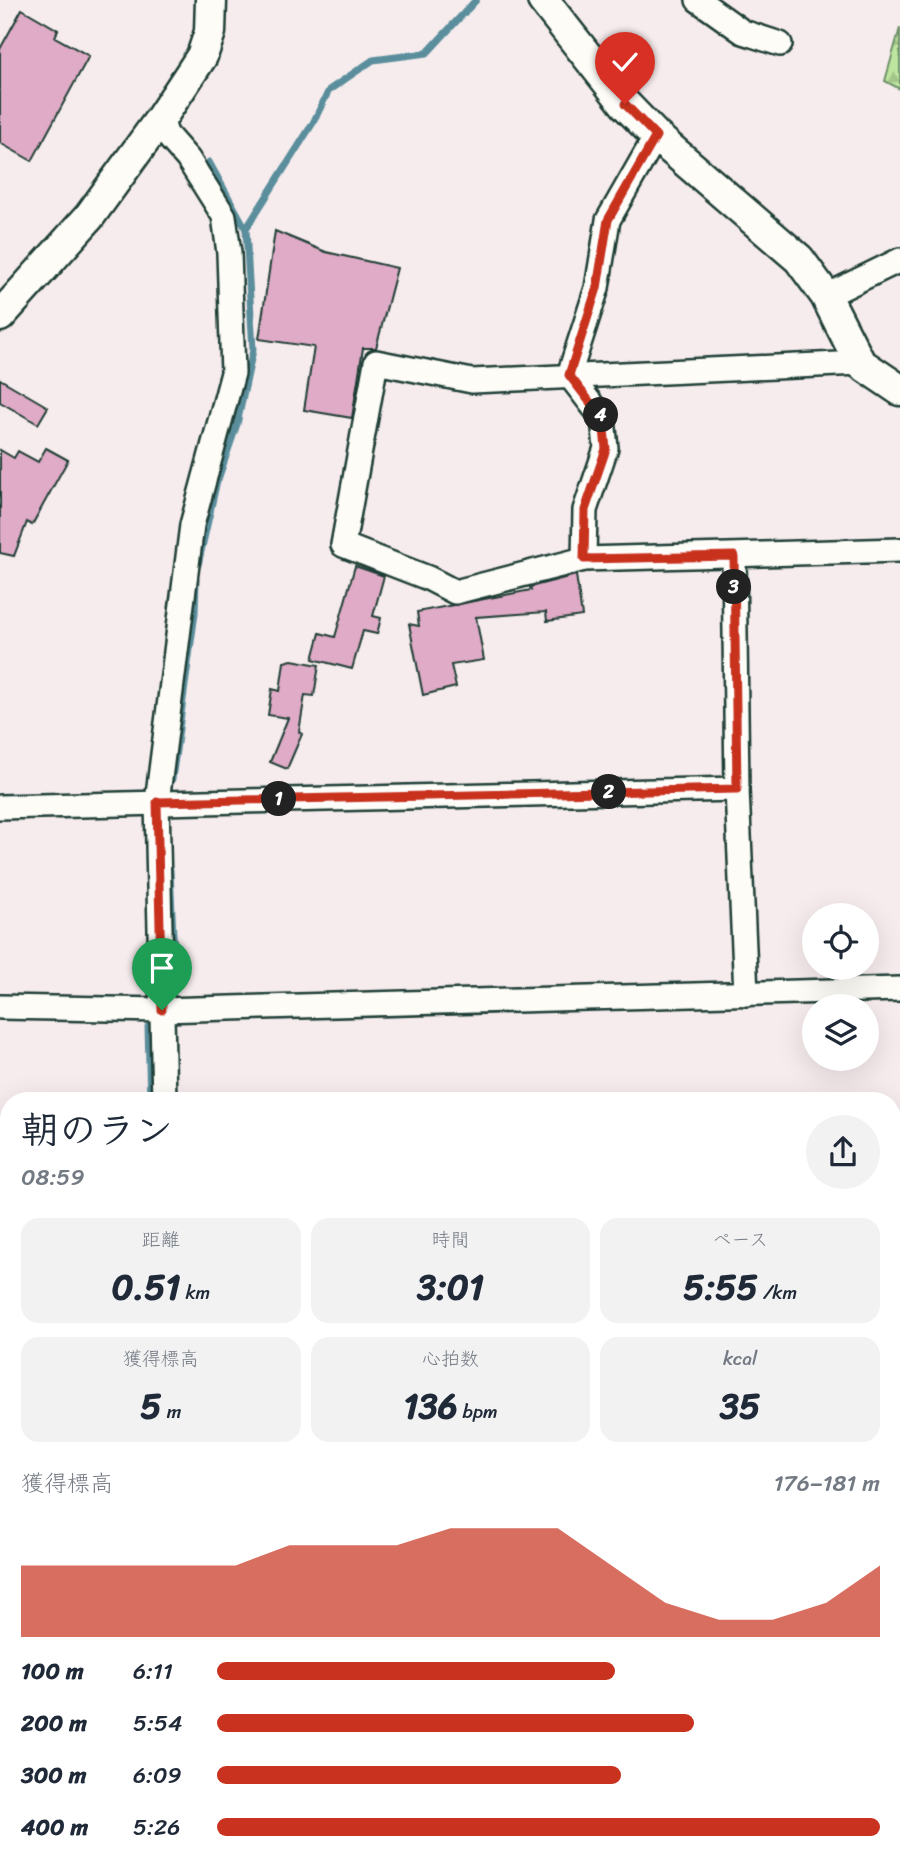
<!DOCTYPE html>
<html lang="ja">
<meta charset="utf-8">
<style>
:root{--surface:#fff;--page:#f2f2f3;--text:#1f2937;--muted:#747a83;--accent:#c8321e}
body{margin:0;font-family:Sriracha,"Klee One",sans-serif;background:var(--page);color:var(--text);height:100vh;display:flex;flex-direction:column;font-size:26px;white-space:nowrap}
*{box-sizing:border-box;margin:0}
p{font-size:23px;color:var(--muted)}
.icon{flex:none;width:38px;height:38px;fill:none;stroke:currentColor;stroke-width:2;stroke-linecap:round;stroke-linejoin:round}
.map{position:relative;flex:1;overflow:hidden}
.side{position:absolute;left:0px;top:1092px;width:901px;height:777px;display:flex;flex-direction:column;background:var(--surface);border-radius:28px 28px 0 0;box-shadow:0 7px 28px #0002}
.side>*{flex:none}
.fabs{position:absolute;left:802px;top:903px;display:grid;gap:14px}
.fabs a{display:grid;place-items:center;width:77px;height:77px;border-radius:50%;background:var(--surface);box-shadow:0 7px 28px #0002;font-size:35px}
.pin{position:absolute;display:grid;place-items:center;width:60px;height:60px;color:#fff;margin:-72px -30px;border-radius:50% 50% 50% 0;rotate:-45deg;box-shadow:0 0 7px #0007}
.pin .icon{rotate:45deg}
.km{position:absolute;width:35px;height:35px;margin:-18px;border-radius:50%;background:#222;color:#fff;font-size:19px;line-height:35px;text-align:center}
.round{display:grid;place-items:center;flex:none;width:74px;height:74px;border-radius:37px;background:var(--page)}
.overview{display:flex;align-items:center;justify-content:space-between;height:119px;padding:0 21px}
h1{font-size:38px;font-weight:800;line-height:52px}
.metrics{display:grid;grid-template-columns:repeat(3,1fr);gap:10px;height:119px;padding:7px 21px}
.metrics div{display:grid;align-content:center;border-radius:18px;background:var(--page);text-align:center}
.metrics b{font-size:35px;font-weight:800}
.metrics small{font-size:19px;font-weight:400}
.metrics p{font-size:19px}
.chart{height:196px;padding:14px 21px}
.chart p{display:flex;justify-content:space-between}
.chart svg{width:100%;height:126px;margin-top:7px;fill:var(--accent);opacity:.7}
ul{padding:0 21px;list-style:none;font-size:23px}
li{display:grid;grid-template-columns:112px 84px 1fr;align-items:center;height:52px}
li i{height:18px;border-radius:9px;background:var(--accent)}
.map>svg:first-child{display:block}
.forest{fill:url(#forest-firs);stroke:#6e916a;stroke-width:2}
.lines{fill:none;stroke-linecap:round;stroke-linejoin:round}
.stream{stroke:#5a8e9c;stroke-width:7}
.river{stroke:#81c4e2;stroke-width:40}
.building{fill:#dfabc6;stroke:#1f3d34;stroke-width:2}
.minor-casing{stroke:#1f3d34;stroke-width:28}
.major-casing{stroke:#1f3d34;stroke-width:35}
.minor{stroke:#fdfcf7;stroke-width:23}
.major{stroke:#fdfcf7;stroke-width:30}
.route-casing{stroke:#fff;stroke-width:14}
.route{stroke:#c8321e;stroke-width:9}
</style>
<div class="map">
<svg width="900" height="1869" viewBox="0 0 900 1869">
<defs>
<pattern id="forest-firs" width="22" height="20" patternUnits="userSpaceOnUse" patternTransform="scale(1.75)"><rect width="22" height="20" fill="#bee59f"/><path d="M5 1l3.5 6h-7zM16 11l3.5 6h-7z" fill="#a3c58a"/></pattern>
</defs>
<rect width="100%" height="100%" fill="#f7eced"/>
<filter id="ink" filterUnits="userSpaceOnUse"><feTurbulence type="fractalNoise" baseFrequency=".0143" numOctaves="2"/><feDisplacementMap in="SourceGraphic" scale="14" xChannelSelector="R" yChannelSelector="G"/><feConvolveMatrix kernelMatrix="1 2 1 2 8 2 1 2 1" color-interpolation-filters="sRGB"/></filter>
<g filter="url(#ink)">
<polygon class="forest" points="900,28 900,89 885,81"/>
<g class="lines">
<g class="stream">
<polyline points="246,229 313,123 329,90 373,60 427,53 476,0"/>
<polyline points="198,565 216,485 237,424 253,350 246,229 209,162"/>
<polyline points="172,779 195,613 196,580"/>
<polyline points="170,870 175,979"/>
<polyline points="148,1027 150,1101"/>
<polyline points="0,1218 9,1215"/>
<polyline points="0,1229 9,1219"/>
</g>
<g class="river">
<polyline points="892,1423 900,1418"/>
<polyline points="359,1869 370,1860"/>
</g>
</g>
<g class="building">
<polygon points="22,9 58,30 55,37 89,56 32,161 0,143 0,49"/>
<polygon points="275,231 326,252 397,268 376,348 363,348 352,418 304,410 314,347 259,339"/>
<polygon points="0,379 48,407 38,424 0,402"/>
<polygon points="46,448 68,460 32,525 27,522 14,556 0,553 0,450 14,458 18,451 38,462"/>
<polygon points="355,566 384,576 373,616 381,618 377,634 363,631 352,669 313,659 320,633 335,637"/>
<polygon points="576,575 582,616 547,621 546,612 476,617 484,660 451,665 456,687 423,695 409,624 419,626 417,612 531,590 530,587"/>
<polygon points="292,660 319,665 314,696 305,695 299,732 302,734 287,769 270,762 288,718 268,715 272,689 280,691 284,662"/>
</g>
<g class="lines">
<defs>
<g id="minor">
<polyline points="698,0 743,32 780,44"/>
<polyline points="161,118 166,134 188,159 224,216 229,253 233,373 192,525 157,802 164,1101"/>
<polyline points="826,296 900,260"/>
<polyline points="860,363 472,381 376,362 343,545 428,578 455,592 584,559 900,550"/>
<polyline points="569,375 597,288 608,220 656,136"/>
<polyline points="569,375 603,419 606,448 585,510 584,559"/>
<polyline points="734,556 737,789 746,994"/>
<polyline points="0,807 737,789"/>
<polyline points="0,1007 162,1010 900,989"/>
<polyline points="892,1690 900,1686"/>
<polyline points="0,1843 9,1844"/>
<polyline points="196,1860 196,1869"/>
<polyline points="241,1860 299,1863 314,1860"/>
</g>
<g id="major">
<polyline points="543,0 625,104 656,136 799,259 826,296 860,363 900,390"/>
<polyline points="0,316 89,217 161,118 202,56 210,32 211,0"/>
</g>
</defs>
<use href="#minor" class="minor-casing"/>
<use href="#major" class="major-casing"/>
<use href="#minor" class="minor"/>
<use href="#major" class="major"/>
</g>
</g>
<g class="lines" filter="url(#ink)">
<defs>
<polyline id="route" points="162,1010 157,802 737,789 734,556 584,559 585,510 606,449 603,419 569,375 597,288 608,220 656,136 625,104"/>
</defs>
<use href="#route" class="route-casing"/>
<use href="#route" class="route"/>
</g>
</svg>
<div class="fabs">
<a><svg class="icon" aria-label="locate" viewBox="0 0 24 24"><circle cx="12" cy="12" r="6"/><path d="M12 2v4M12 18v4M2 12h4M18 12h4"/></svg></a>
<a><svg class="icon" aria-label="layers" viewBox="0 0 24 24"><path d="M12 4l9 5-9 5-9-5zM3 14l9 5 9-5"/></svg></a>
</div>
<div class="pin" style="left:162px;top:1010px;background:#1e9e55"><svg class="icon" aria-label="arrive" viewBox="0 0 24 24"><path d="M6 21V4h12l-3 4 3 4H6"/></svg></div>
<div class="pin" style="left:625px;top:104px;background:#d93025"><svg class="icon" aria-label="check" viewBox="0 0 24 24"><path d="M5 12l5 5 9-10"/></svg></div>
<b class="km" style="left:279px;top:799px">1</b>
<b class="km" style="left:609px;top:792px">2</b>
<b class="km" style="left:734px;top:587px">3</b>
<b class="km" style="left:601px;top:415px">4</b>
<section class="side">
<div class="overview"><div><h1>朝のラン</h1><p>08:59</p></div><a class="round"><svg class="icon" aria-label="share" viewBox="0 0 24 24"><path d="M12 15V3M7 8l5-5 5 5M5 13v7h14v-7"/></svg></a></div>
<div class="metrics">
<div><p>距離</p><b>0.51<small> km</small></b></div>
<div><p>時間</p><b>3:01</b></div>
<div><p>ペース</p><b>5:55<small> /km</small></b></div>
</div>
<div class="metrics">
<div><p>獲得標高</p><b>5<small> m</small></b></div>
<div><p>心拍数</p><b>136<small> bpm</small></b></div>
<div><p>kcal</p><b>35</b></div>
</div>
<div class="chart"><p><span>獲得標高</span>176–181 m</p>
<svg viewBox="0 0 160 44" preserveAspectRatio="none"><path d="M0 44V19L10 19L20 19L30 19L40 19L50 12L60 12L70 12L80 6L90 6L100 6L110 19L120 32L130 38L140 38L150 32L160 19V44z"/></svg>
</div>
<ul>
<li><b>100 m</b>6:11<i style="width:60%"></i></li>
<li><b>200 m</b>5:54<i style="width:72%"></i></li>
<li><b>300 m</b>6:09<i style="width:61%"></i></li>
<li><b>400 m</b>5:26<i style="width:100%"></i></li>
</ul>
</section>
</div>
